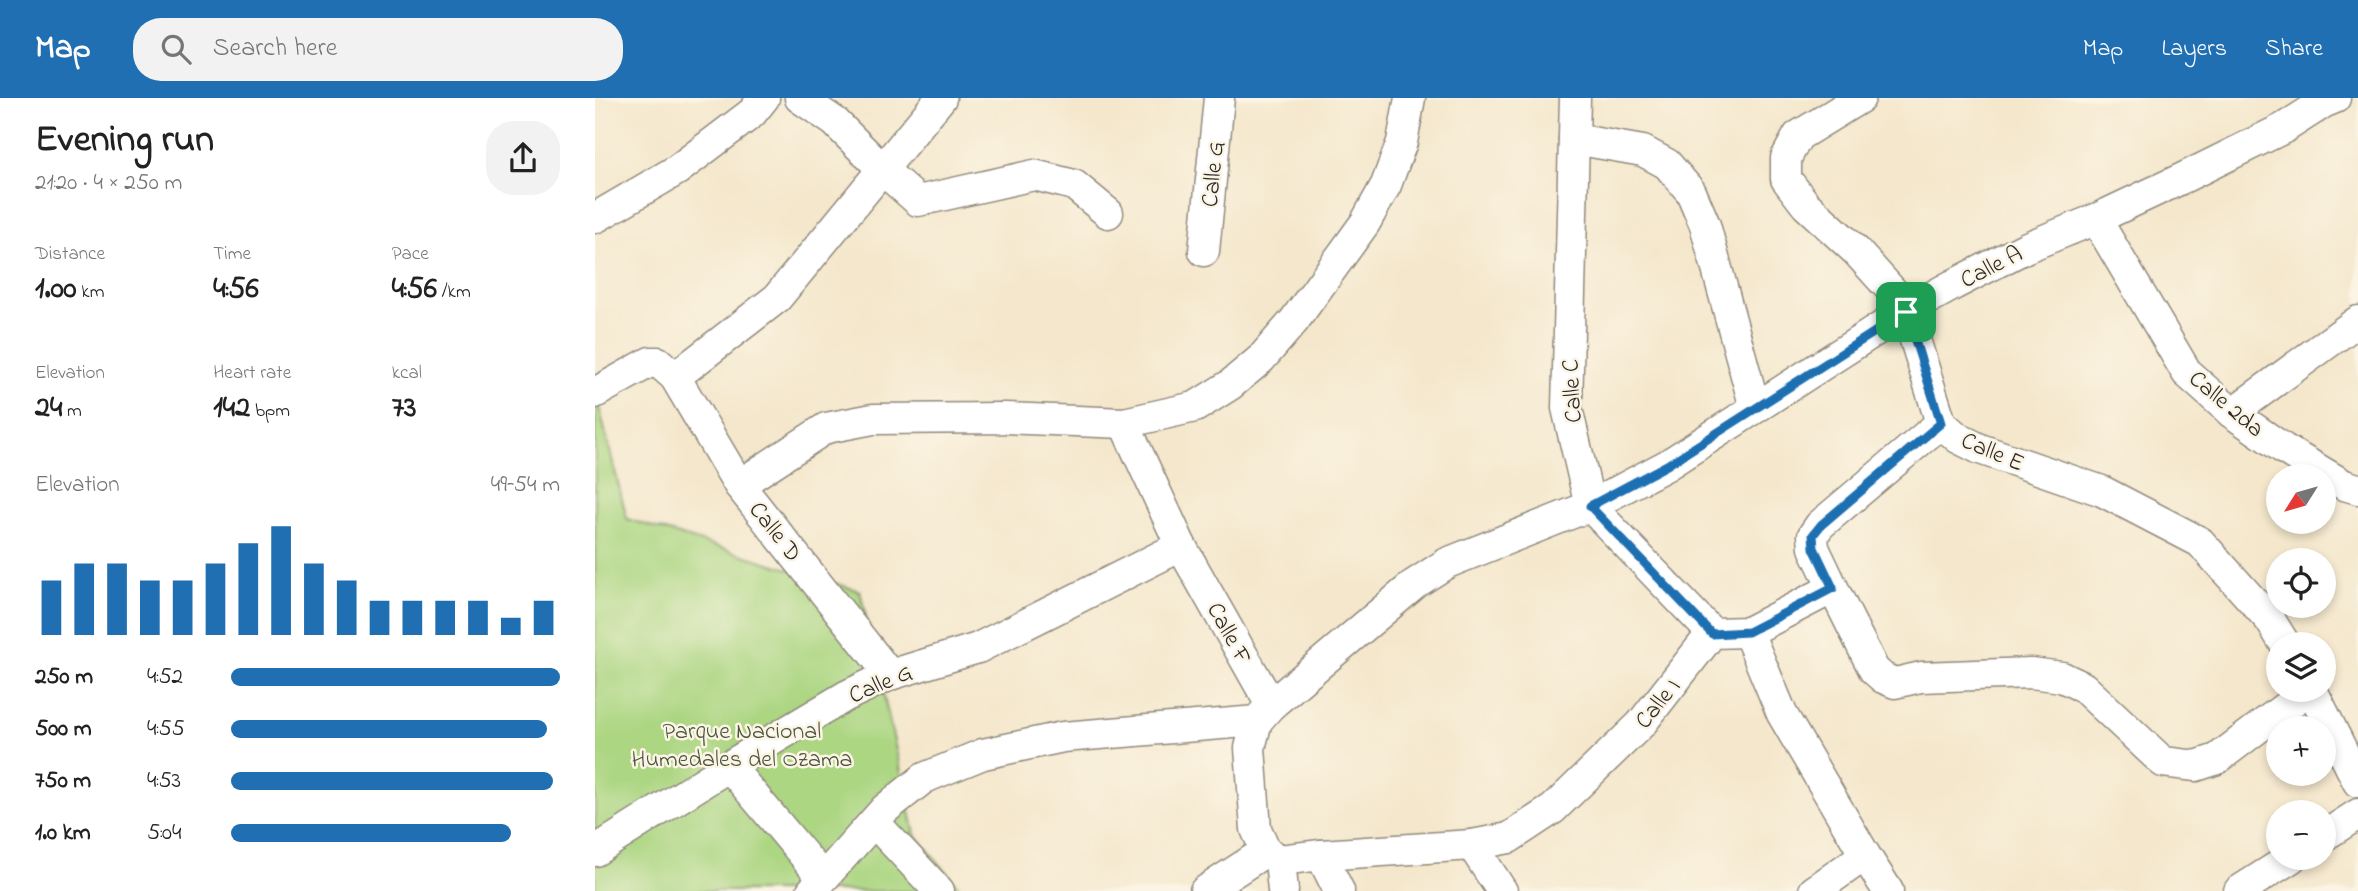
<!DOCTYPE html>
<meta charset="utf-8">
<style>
:root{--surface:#fff;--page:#f2f2f2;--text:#222;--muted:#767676;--accent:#1f6fb2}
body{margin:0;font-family:"Indie Flower",sans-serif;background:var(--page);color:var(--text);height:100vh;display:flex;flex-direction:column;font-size:26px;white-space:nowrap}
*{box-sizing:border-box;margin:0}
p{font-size:23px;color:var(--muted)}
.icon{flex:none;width:38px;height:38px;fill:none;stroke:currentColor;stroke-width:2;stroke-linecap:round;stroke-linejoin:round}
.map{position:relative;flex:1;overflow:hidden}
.side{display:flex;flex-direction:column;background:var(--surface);width:595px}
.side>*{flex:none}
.needle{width:46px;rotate:233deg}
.fabs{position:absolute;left:1671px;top:366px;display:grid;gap:14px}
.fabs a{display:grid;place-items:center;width:70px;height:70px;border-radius:50%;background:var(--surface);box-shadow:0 4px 10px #0003;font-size:35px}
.pin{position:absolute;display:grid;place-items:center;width:60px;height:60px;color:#fff;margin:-30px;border-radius:14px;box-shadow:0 4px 10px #0006}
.round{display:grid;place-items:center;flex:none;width:74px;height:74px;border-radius:28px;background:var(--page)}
.summary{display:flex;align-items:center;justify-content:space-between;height:119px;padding:0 35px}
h1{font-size:38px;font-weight:800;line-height:52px}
.stats{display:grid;grid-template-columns:repeat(3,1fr);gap:10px;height:119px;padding:7px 35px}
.stats div{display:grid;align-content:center}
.stats b{font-size:30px;font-weight:800}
.stats small{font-size:19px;font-weight:400}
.stats p{font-size:19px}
.chart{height:196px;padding:14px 35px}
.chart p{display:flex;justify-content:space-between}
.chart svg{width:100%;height:126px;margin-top:7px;stroke:var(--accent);stroke-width:6}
ul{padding:0 35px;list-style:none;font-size:23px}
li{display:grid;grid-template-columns:112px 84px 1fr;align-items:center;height:52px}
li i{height:18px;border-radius:9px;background:var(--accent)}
header{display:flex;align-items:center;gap:42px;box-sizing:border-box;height:98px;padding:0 35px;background:var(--accent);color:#fff}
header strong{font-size:33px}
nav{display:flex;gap:38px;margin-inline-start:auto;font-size:24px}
.search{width:490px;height:63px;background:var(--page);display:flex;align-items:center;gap:18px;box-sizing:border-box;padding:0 24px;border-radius:28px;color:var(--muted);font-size:26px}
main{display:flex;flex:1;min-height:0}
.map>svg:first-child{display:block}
.green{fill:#acd682;stroke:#6c8056;stroke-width:2}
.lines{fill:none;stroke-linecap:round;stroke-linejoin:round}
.street-casing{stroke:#90897c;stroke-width:33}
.street{stroke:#fff;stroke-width:30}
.route-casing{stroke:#fff;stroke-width:14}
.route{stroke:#1f6fb2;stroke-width:9}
.labels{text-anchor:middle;stroke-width:5;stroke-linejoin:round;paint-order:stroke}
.street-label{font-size:24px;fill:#2b2b2b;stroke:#fcf5e5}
.park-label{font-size:24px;fill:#4b5641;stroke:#fcf5e5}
</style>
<header>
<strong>Map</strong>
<div class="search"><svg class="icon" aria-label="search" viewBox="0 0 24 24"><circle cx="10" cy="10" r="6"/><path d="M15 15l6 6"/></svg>Search here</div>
<nav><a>Map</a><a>Layers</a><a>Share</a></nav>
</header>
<main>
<section class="side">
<div class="summary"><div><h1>Evening run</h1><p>21:20 · 4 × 250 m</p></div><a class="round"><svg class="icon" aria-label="share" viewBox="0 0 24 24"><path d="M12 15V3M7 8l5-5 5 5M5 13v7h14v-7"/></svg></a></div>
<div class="stats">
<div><p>Distance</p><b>1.00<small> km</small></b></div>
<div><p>Time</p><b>4:56</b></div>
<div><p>Pace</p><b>4:56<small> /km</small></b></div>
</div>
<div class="stats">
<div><p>Elevation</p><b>24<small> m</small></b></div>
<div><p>Heart rate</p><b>142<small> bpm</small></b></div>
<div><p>kcal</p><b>73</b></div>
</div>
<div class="chart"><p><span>Elevation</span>49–54 m</p>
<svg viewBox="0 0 160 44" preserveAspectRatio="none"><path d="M5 44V25M15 44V19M25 44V19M35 44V25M45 44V25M55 44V19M65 44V12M75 44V6M85 44V19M95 44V25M105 44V32M115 44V32M125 44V32M135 44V32M145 44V38M155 44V32"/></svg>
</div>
<ul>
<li><b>250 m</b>4:52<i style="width:100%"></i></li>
<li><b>500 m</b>4:55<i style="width:96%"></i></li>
<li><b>750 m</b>4:53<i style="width:98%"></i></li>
<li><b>1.0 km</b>5:04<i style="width:85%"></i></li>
</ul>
</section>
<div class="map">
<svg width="1763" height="793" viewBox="0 0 1763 793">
<rect width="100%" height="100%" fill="#fcf5e5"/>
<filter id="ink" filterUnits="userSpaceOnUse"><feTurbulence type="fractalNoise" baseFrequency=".0143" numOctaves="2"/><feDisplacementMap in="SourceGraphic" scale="14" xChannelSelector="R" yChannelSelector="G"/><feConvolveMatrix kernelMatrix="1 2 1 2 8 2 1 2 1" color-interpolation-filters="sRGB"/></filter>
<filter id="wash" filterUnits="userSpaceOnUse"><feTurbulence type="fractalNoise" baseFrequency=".00686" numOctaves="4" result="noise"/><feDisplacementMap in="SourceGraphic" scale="28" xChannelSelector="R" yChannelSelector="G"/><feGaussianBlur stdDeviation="1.57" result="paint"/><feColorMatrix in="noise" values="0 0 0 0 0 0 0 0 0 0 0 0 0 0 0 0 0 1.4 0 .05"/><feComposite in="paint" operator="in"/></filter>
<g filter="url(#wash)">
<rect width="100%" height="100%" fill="#f4e7cc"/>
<polygon class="green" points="0,293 32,421 265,493 320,736 367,793 0,793"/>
</g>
<g filter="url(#ink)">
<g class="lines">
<defs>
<g id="street">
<polyline points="205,0 240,24 288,72 323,103 439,77 479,87 513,115"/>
<polyline points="980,0 972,310 995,408 1117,535"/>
<polyline points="1265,0 1203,38 1191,60 1191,81 1211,107 1261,153 1299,195 1311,213 1346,325 1363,340 1385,351 1507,393 1605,444 1675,522 1690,546"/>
<polyline points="979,41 1048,53 1072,66 1096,94 1110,127 1160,310"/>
<polyline points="0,120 82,72 157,15 169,0"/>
<polyline points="1501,121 1592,275 1637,315 1689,351 1749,387 1763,391"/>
<polyline points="609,153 624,0"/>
<polyline points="80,279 182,200 346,0"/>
<polyline points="0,295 55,264 63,264 80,279 144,387 295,577"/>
<polyline points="1637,315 1763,223"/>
<polyline points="529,325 586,448 676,607 662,623 655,650 661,731 671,753"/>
<polyline points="144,387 231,330 278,321 410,320 529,325 600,309 635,287 666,261 699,223 770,125 791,87 807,44 815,0"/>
<polyline points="1238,490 1279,572 1288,580 1300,585 1326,579 1436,575 1467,579 1488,589 1568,664 1601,668 1622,661 1713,592"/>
<polyline points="1153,534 1187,616 1270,757 1293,793"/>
<polyline points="1717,592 1763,684"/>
<polyline points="676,607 821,485 852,465 995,408 1072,367 1311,213 1358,187 1432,149 1501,121 1588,80 1689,30 1728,5 1740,0"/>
<polyline points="134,668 228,780"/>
<polyline points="279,724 344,793"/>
<polyline points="1729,738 1763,716"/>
<polyline points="877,747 907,793"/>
<polyline points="0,753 134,668 251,598 295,577 383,550 586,448"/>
<polyline points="671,753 685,762 726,757 877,747 914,740 958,711 1046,626 1117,535 1153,534 1238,490 1219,450 1218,437 1225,427 1346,325"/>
<polyline points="726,757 744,793"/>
<polyline points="685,762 688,793"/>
<polyline points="217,793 290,711 329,680 388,656 468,639 662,623"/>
<polyline points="610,793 671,753"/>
<polyline points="1219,793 1270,757"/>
<polyline points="1644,793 1696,760"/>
</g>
</defs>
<use href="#street" class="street-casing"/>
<use href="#street" class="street"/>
</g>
</g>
<g class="lines" filter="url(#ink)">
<defs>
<polygon id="route" points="1311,214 1346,325 1226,427 1218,437 1219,450 1238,490 1153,534 1117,536 995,408 1072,367"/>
</defs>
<use href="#route" class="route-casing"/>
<use href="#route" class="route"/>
</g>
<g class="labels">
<g class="street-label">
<text transform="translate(617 76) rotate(-84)" y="8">Calle G</text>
<text transform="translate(1396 168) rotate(-27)" y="8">Calle A</text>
<text transform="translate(976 293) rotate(-93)" y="8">Calle C</text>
<text transform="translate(1632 305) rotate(40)" y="8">Calle 2da</text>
<text transform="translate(1398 353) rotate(23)" y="8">Calle E</text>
<text transform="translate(181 433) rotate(52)" y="8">Calle D</text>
<text transform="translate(635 535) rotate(61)" y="8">Calle F</text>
<text transform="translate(285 585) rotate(-23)" y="8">Calle G</text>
<text transform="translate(1062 605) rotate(-51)" y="8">Calle I</text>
</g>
<g class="park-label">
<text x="147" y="640">Parque Nacional<tspan x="147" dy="28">Humedales del Ozama</tspan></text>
</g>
</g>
</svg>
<div class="fabs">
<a><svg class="needle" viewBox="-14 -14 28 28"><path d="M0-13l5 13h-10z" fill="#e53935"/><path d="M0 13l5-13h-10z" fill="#767676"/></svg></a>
<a><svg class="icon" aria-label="locate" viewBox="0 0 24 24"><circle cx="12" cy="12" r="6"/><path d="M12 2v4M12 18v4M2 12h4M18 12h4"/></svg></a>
<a><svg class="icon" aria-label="layers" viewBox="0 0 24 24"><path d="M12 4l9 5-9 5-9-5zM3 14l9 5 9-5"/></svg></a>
<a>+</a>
<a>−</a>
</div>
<div class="pin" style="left:1311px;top:214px;background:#1e9e55"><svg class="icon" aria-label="arrive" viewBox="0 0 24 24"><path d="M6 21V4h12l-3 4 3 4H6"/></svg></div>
</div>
</main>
